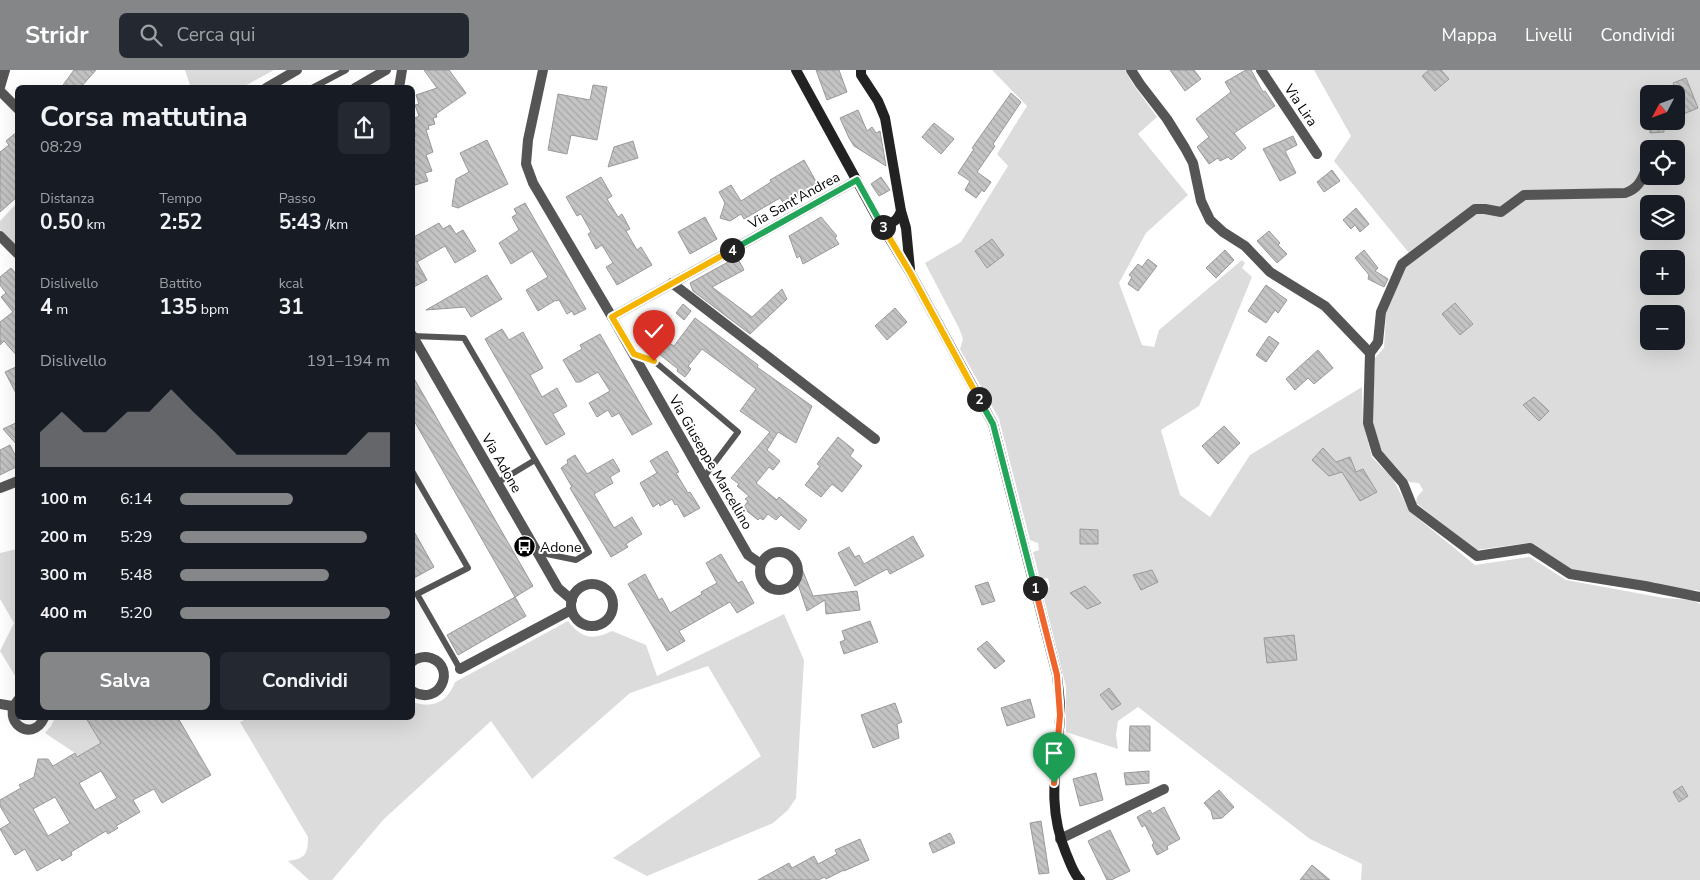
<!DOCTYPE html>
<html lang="it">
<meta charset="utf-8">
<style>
:root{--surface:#171b24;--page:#242831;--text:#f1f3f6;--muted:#9ea1a6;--accent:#858687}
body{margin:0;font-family:"Nunito Sans",sans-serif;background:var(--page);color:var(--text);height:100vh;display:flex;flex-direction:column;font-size:19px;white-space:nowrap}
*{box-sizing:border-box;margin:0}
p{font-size:16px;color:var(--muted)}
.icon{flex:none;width:28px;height:28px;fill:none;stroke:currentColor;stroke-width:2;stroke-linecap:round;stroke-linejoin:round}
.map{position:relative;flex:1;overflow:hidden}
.side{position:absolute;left:15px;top:15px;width:400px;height:635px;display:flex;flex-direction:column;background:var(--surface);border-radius:8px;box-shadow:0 5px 20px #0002}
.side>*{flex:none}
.needle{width:32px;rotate:229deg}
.buttons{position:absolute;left:1640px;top:15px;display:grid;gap:10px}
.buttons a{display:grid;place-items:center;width:45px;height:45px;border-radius:8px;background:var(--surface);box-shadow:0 5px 20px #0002;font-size:25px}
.pin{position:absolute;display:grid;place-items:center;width:42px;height:42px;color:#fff;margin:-51px -21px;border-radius:50% 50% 50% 0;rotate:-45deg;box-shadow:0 0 5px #0007}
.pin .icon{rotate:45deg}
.km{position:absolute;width:25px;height:25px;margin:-12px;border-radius:50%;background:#222;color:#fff;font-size:14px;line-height:25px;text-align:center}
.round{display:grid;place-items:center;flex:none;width:52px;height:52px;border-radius:8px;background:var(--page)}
.headline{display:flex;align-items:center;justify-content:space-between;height:85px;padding:0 25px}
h1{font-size:28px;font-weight:700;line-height:38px}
.stats{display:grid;grid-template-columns:repeat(3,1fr);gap:8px;height:85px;padding:5px 25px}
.stats div{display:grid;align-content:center}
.stats b{font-size:21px;font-weight:700}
.stats small{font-size:14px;font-weight:400}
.stats p{font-size:14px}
.chart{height:140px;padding:10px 25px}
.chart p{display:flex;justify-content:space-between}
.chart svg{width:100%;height:90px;margin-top:5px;fill:var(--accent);opacity:.7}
.primary-button{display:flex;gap:10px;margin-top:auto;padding:10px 25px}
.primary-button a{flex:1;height:58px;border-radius:8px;background:var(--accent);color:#fff;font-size:20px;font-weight:700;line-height:58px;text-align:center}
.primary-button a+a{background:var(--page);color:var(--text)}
ul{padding:0 25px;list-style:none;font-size:16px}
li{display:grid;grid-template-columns:80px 60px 1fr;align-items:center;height:38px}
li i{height:12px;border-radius:6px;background:var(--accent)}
header{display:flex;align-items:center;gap:30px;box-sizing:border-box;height:70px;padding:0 25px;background:var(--accent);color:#fff}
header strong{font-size:24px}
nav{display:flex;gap:28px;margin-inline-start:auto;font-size:18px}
.search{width:350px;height:45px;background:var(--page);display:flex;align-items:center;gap:12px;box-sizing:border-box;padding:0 18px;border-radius:8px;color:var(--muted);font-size:19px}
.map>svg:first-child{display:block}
.green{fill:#dcdcdc;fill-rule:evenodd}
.building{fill:url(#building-back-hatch);stroke:#999;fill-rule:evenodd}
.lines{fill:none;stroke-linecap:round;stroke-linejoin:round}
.service{stroke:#555;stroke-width:6}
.minor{stroke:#555;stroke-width:10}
.tertiary{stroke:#555;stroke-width:10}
.secondary{stroke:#222;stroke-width:10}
.split-1-casing{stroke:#fff;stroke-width:10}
.split-2-casing{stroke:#fff;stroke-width:10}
.split-3-casing{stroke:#fff;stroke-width:10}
.split-4-casing{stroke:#fff;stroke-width:10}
.split-5-casing{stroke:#fff;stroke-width:10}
.split-1{stroke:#f0652b;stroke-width:6}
.split-2{stroke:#22a559;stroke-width:6}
.split-3{stroke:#f5b400;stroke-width:6}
.split-4{stroke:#22a559;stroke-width:6}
.split-5{stroke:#f5b400;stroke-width:6}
.labels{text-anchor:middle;stroke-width:4;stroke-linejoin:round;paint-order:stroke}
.street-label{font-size:14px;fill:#000;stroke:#fff}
.poi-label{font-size:14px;fill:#000;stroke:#fff;text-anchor:start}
</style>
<header>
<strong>Stridr</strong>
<div class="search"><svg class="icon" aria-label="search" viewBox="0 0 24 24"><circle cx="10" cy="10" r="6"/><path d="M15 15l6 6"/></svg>Cerca qui</div>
<nav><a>Mappa</a><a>Livelli</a><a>Condividi</a></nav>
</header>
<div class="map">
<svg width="1700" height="810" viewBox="0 0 1700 810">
<defs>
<pattern id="building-back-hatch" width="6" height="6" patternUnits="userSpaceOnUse" patternTransform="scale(1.25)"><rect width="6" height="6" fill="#c4c4c4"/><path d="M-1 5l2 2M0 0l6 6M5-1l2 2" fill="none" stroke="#a7a7a7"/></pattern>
</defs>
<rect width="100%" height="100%" fill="#fff"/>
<g class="green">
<polygon points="185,0 274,0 243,17 191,18"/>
<polygon points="992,0 1125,0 1133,14 1157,47 1138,64 1188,125 1146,163 1119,213 1142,275 1154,277 1159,260 1242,190 1245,193 1242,198 1252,207 1199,336 1161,360 1180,425 1210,447 1250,385 1362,317 1363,353 1372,387 1393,409 1410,442 1475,495 1530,487 1566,510 1664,528 1692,530 1700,534 1700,810 1361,810 1362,794 1310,769 1138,637 1118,651 1116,665 1118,679 1066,662 1066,617 1042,520 1050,517 1048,508 1040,509 1033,482 1039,480 1038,473 1030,470 999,349 960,279 963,269 959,258 925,193 961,172 1008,96 997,84 1027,36"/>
<path d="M1314,0H1700V522L1697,520L1678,521L1654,512L1639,513L1571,501L1528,473L1476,480L1416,433L1417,427L1423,420L1419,413L1409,412L1380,379L1372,349L1375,288L1384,278L1386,244L1389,230L1409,183L1334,91L1351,66ZM1649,24H1676V51H1649ZM1649,79H1676V106H1649ZM1649,134H1676V161H1649ZM1649,189H1676V216H1649ZM1649,244H1676V271H1649Z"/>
<polygon points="15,135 17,138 17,176 0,160 0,151"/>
<polygon points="17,479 18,479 17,609 0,581 14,553 0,529 0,483"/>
<path d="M784,544L804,590L796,728L788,740L773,753L647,806L613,788L761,686L708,596L630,623L532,709L491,651L384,749L332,810H309L288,791C305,789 308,784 308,767L240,652L249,648H412L413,632C432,639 448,632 455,612L568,551C581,568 592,571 612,561L646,575L657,606Z"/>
<polygon points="55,648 86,648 101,673 77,687 75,683 45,663 51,656"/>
</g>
<g class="building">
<polygon points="74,0 96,0 80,18 61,18"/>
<polygon points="424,0 449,0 466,23 436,44 437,47 433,48 435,54 428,56 429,59 426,60 433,82 426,85 432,101 425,103 428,111 412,116 412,67 416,66 413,58 416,57 413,49 419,46 415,35 419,34 416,25 437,18"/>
<polygon points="816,0 839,0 847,22 827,30"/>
<polygon points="1170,0 1194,0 1201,9 1185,21"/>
<polygon points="1246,0 1251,0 1263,22 1265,21 1275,36 1234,63 1246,78 1231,90 1228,87 1220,91 1218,88 1209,94 1197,77 1209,67 1196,49 1231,22 1225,12"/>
<polygon points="1429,0 1441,0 1449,9 1435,21 1422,6"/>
<polygon points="1686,8 1698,38 1676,47 1676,20 1673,13"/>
<polygon points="593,15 607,17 597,70 571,65 567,84 548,80 558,24 590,30"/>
<polygon points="1011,23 1021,32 993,74 995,76 977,102 991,112 984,122 982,120 976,128 965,120 970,111 958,103 974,79 972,78"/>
<polygon points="858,40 867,61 872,57 876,63 880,61 886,96 854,76 849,68 840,48"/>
<polygon points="1649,51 1663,51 1664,62 1650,63"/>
<polygon points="934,53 954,69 941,84 922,67"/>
<polygon points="18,61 18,126 0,142 0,82 9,75 6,71"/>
<polygon points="1293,66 1297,75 1285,81 1296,103 1280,111 1263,79"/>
<polygon points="487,70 508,114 458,138 452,136 456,109 469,102 460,83"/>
<polygon points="633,71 638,88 608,97 614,77"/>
<polygon points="804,90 818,115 784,134 780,128 744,149 741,144 730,151 720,148 725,133 719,122 731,115 741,131 771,112 770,110"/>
<polygon points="1332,100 1340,111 1324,122 1317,112"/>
<polygon points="601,107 612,126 607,129 618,147 622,144 630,159 626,161 637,180 641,177 652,195 617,215 606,197 613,193 602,175 596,179 588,164 591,162 581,144 577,146 566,127"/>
<polygon points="881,107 890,120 879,126 871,114"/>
<polygon points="525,133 586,239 574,245 572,241 567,244 559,230 556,231 556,230 538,241 526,220 548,207 532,181 511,194 499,173 519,160 512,147 517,144 514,139"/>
<polygon points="1356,138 1369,154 1360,162 1355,155 1351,159 1343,150"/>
<polygon points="705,147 717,169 690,184 678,162"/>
<polygon points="821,147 837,166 835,168 839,174 803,194 800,186 797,188 789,166"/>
<polygon points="439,153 443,159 450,155 456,164 463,160 476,181 455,193 445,176 417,192 427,210 412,218 412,168"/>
<polygon points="1269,161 1280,173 1278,175 1287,184 1277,193 1257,171"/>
<polygon points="992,169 1004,185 987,198 975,181"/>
<polygon points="1225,180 1234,190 1216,208 1206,198"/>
<polygon points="1364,180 1378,198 1375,201 1388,209 1384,217 1368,209 1369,205 1355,188"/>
<polygon points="737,187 744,200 712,217 752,247 782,219 787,229 750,264 693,221 690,213"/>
<polygon points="1148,189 1157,196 1138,221 1128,214 1132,207 1129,205 1138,194 1142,197"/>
<polygon points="11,198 18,206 18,287 4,271 0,275 0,252 13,242 1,227 6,223 0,215 0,207"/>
<polygon points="487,205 502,229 471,247 465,237 426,240"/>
<polygon points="1266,215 1287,230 1278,243 1275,240 1266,253 1248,241"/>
<polygon points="1455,233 1473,254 1460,265 1442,244"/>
<polygon points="683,234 691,241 684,250 676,243"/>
<polygon points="895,238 907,252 887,270 875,256"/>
<polygon points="695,248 758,295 757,297 812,336 796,373 778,362 767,380 780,391 773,400 769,397 756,413 777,430 779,427 807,450 799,460 781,445 776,450 768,444 763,450 760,448 758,450 743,438 748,431 745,429 749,426 737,416 739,414 731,408 770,362 740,341 756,319 702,279 688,296 691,299 685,307 677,301 678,299 659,284 662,281 642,269 648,260 674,276"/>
<polygon points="502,259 509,270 523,262 543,298 530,305 542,327 557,318 567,336 553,344 565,364 546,375 485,269"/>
<polygon points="600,264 652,354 632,365 619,343 612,347 608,340 597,347 589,333 610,321 598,302 580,312 576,312 563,290 582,279 580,275"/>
<polygon points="1269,266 1279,273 1266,292 1256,285"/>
<polygon points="1318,280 1333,298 1314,314 1308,308 1295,320 1286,309"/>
<polygon points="18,296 18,327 5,302"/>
<polygon points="412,305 533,516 515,527 412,347"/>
<polygon points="1534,327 1549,341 1539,351 1523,335"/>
<polygon points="18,352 18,376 3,359"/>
<polygon points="1224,356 1240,373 1218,394 1202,376"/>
<polygon points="838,367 854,380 850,386 862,396 842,422 832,414 821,427 805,415 820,396 817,394"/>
<polygon points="10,375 18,391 18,396 0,405 0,380"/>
<polygon points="1323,378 1336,392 1350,387 1356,402 1363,399 1377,422 1360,431 1342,402 1329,406 1312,390"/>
<polygon points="667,381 679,402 676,403 688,423 690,422 700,438 684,447 677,434 675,435 672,429 660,436 659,433 653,437 640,413 657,403 650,391"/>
<polygon points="575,385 587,404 613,389 620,401 610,407 613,413 594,424 614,458 632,447 642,464 626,474 628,477 611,487 570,418 572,417 561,398 568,393 567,390"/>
<polygon points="412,458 434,497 412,509"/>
<polygon points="1080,459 1098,460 1098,474 1080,474"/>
<polygon points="913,466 924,486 890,504 887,499 855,516 838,483 849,477 855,487 859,485 864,494"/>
<polygon points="721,484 738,513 742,511 754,533 737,543 730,532 679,561 685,571 667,581 628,514 645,504 659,530 662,528 670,543 702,524 701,522 717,513 706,493"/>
<polygon points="802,499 813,526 857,521 860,540 826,544 825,530 807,541 794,502"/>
<polygon points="1152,500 1158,512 1141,520 1133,505"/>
<polygon points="988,512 995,531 982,535 975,516"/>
<polygon points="1085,516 1101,533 1087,539 1070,523"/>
<polygon points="515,527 526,546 458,585 447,565"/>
<polygon points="870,551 878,572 844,584 840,572 845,570 842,561"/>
<polygon points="1294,565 1297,590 1267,593 1264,568"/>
<polygon points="987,571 1005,591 995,599 977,579"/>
<polygon points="1109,618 1121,634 1112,640 1100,625"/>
<polygon points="1030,629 1035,647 1007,656 1001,638"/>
<polygon points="895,633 902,652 897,654 899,668 873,678 861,645"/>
<path d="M86,648H178L211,705L162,733L154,719L133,730L140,742L116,756L118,758L108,764L106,761L71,782L72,785L62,791L60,788L37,801L25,779L15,785L0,759L10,753L0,736V730L21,718L19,715L34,707L38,689H48L53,696L75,683L77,687L101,673ZM101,701L117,728L95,740L79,713ZM55,727L70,753L48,766L33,739Z"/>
<polygon points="1130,656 1150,656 1150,681 1129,681"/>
<polygon points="1149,701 1149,713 1126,715 1124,703"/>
<polygon points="1096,703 1103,730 1080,736 1073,709"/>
<polygon points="1682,716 1688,726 1679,732 1673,722"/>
<polygon points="1219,720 1234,737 1222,748 1213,749 1211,741 1204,733"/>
<polygon points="1164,737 1180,769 1167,776 1168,779 1157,785 1152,775 1154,773 1145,755 1142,757 1137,747 1150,740 1152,744"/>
<polygon points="1041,751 1049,803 1039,804 1030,753"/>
<polygon points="1110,760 1130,801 1111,810 1107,810 1088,771"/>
<polygon points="950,763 955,773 933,783 929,773"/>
<polygon points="860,769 869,790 844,801 844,800 826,809 825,807 818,810 758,810 789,793 792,798 814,786 818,794 837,784 835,780"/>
<polygon points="1312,795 1330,810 1300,810"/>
</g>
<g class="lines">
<g class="service">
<polyline points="312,18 346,0"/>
<polyline points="413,266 464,268 589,482 576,490 537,482"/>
<polyline points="634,284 654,291 738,362 704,407"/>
<polyline points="412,401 468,498 417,524 460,599"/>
<polyline points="497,413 535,390"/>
</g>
<g class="minor">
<polyline points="543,0 528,70 526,94 533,113 612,247 748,485 761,494"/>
<polyline points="1131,0 1140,14 1167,49 1185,78 1193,93 1201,131 1210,150 1223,162 1245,176 1270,202 1325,236 1370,283 1368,353 1377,383 1403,413 1413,438 1477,486 1530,478 1570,504 1645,516 1700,527"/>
<polyline points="1261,0 1317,84"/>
<polyline points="0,17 5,0"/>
<polyline points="399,18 402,0"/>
<polyline points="0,21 18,39"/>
<polyline points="1661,79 1663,79"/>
<polyline points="1676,80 1680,81"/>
<polyline points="0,166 18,184"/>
<polyline points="672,213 875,369"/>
<polyline points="612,247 857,110"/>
<polyline points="412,265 558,518 572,530"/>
<path d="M1370,283L1378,272L1381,242L1402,194L1475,139H1485L1501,142L1524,125L1625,123C1641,118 1642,107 1649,93"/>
<circle cx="779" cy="501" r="19"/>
<circle cx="592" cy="535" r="21"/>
<path d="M412,592C418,587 424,586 431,588C457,597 440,638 412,621"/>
<polyline points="460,599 571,540"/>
<path d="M18,630C0,651 32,674 44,648"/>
<polyline points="0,634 12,636"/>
<polyline points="1060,769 1164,719"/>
</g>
<g class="tertiary">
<polyline points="266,18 297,0"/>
<polyline points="355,18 386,0"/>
<polyline points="0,418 18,411"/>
</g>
<g class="secondary">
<path d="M796,0L880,153L911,204L993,354L1057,605C1058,618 1061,633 1060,647C1057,696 1046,735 1066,783C1070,792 1073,803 1080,810"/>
<polyline points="861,0 861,5 878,31 885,48 901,141 906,158 910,199"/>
<path d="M880,153C891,155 897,152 901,141"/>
</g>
</g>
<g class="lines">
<defs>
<polyline id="split-1" points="1035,518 1057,605 1060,645 1054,713"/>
<polyline id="split-2" points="979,329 993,354 1035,518"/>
<polyline id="split-3" points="883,157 911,204 979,329"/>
<polyline id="split-4" points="732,180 857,110 883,157"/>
<polyline id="split-5" points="654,291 634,284 612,247 732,180"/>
</defs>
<use href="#split-1" class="split-1-casing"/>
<use href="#split-2" class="split-2-casing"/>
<use href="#split-3" class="split-3-casing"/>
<use href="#split-4" class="split-4-casing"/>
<use href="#split-5" class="split-5-casing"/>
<use href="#split-1" class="split-1"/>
<use href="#split-2" class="split-2"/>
<use href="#split-3" class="split-3"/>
<use href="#split-4" class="split-4"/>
<use href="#split-5" class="split-5"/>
</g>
<defs>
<symbol id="bus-disc" viewBox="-11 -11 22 22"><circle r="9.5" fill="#000" stroke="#fff"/><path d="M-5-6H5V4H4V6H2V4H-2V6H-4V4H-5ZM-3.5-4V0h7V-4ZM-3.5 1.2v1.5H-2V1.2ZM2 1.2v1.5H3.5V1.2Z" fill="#fff"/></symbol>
</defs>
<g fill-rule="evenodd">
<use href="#bus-disc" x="512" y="464" width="25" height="25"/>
</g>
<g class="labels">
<g class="street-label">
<text transform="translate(1301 35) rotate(56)" y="5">Via Lira</text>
<text transform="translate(794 130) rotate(-29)" y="5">Via Sant'Andrea</text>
<text transform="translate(711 392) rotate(60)" y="5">Via Giuseppe Marcellino</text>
<text transform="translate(502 393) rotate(60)" y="5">Via Adone</text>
</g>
<g class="poi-label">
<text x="540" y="482">Adone</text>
</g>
</g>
</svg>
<div class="buttons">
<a><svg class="needle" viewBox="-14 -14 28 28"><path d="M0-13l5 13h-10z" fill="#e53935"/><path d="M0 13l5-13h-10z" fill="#9ea1a6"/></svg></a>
<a><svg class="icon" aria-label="locate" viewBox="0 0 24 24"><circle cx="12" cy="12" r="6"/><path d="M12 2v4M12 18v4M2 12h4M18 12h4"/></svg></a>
<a><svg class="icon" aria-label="layers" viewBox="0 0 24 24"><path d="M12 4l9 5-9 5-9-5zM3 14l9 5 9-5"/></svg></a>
<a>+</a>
<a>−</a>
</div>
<div class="pin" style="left:1054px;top:713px;background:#1e9e55"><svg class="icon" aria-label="arrive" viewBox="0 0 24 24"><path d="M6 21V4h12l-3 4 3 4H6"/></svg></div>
<div class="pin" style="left:654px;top:291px;background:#d93025"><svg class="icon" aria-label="check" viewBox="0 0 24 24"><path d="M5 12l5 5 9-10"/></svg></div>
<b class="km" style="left:1035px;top:518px">1</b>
<b class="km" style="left:979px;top:329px">2</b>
<b class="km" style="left:883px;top:157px">3</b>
<b class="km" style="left:732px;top:180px">4</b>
<section class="side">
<div class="headline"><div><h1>Corsa mattutina</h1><p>08:29</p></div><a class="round"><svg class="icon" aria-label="share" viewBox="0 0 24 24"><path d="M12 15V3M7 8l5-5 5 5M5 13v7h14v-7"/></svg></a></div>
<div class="stats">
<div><p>Distanza</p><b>0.50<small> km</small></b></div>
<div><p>Tempo</p><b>2:52</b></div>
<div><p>Passo</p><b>5:43<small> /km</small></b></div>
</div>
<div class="stats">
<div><p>Dislivello</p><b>4<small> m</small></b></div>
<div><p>Battito</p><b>135<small> bpm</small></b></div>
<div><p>kcal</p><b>31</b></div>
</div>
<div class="chart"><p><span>Dislivello</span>191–194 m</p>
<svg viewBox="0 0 160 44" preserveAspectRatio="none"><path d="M0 44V27L10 17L20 27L30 27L40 17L50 17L60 6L70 17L80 27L90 38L100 38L110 38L120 38L130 38L140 38L150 27L160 27V44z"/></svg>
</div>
<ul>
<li><b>100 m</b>6:14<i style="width:54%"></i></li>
<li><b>200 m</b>5:29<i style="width:89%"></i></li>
<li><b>300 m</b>5:48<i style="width:71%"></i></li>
<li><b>400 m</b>5:20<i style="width:100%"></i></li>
</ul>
<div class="primary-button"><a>Salva</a><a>Condividi</a></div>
</section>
</div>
